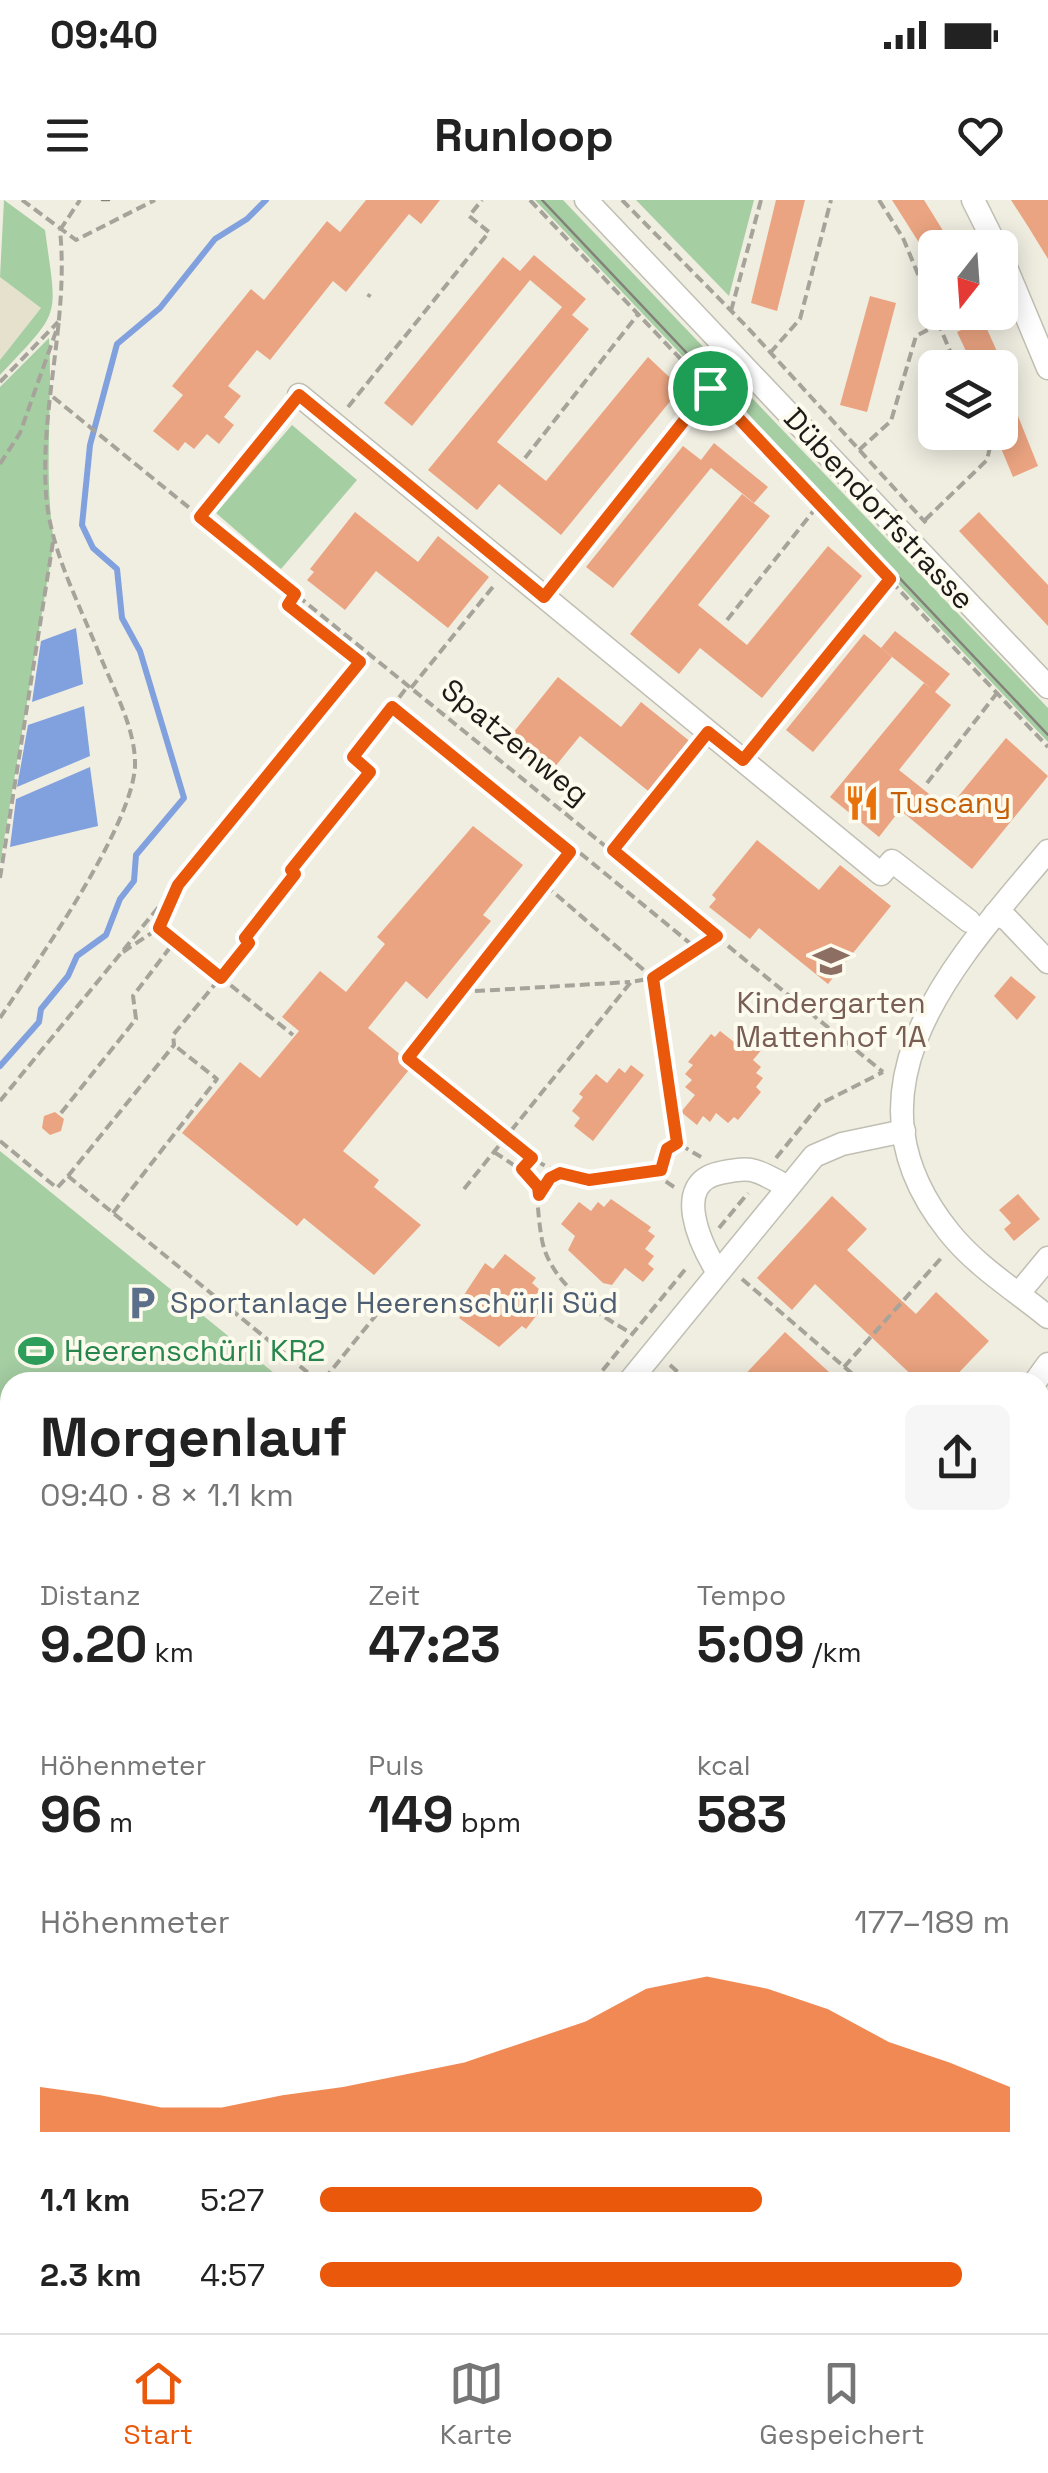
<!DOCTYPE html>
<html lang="de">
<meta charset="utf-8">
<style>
:root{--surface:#fff;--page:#f6f6f6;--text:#222;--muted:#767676;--line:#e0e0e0;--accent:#ea580c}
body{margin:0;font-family:"Space Grotesk",sans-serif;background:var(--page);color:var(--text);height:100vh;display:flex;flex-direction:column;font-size:38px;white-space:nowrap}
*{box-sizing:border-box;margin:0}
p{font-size:32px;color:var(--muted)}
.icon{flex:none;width:55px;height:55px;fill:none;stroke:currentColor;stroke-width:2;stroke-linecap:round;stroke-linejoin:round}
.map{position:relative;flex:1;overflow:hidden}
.sheet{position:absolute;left:0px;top:1172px;width:1050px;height:962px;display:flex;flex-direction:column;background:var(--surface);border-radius:30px 30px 0 0;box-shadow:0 5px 25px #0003}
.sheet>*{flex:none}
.needle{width:65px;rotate:197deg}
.controls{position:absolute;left:918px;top:30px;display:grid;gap:20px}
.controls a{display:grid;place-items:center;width:100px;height:100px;border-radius:15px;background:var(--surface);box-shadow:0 5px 25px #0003;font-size:50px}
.pin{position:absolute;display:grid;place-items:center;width:85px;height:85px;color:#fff;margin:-42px;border:5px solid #fff;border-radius:50%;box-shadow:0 2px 10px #0007}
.round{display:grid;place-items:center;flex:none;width:105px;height:105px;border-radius:15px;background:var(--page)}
.headline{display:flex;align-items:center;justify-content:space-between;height:170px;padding:0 40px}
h1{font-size:55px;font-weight:700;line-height:75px}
.metrics{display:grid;grid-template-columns:repeat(3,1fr);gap:15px;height:170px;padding:10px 40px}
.metrics div{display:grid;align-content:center}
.metrics b{font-size:50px;font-weight:700}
.metrics small{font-size:28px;font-weight:400}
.metrics p{font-size:28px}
.chart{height:280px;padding:20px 40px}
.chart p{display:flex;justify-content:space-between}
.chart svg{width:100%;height:180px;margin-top:10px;fill:var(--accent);opacity:.7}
ul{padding:0 40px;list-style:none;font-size:32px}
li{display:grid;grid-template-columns:160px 120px 1fr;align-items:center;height:75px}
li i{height:25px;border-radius:12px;background:var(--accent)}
.status{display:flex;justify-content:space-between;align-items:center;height:70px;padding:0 50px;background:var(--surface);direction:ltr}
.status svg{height:28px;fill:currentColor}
header{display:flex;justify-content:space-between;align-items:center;height:130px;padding:0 40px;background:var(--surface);font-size:45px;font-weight:700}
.tab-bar{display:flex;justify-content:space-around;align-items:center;height:140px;border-top:2px solid var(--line);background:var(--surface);font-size:28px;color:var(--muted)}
.tab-bar a{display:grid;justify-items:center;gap:5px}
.tab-bar .active{color:var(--accent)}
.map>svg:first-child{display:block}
.built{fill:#e5e1cd}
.green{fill:#a5cea3}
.water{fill:#81a0de}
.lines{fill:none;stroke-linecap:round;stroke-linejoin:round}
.stream{stroke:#81a0de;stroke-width:6}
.building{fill:#eba481}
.minor-casing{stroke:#c1bfb3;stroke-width:25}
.path{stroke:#a6a49a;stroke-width:4;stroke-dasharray:10 5;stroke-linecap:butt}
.minor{stroke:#fff;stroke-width:22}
.tram{stroke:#838179;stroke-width:2.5}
.route-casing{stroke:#fff;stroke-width:20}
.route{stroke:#ea580c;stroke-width:12}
.labels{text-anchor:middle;stroke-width:8;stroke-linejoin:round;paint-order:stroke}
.street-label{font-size:30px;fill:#1c1b17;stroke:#fdfbee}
.food-label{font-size:30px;fill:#c56008;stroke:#fdfbee;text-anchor:start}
.education-label{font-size:30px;fill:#785e54;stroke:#fdfbee}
.service-label{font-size:30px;fill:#4e5e75;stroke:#fdfbee;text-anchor:start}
.leisure-label{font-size:30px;fill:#27864d;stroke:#fdfbee;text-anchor:start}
</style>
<div class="status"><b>09:40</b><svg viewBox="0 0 49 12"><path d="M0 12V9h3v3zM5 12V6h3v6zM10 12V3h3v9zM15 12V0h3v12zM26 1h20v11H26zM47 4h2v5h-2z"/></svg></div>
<header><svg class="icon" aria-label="menu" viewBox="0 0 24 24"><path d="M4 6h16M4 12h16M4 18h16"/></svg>Runloop<svg class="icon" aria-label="heart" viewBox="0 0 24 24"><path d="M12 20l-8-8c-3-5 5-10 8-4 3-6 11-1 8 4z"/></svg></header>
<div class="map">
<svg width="1048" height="2133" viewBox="0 0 1048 2133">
<rect width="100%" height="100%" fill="#f0eee1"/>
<polygon class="built" points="0,77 41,108 0,160"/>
<g class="green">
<path d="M4,0L45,30C57,120 63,108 0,175V160L41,108L0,77Z"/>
<polygon points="535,0 563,0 1048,508 1048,542"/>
<polygon points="636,0 754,0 729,96"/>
<path d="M49,138C53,207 43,273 54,341L0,664V187Z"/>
<polygon points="292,225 357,280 281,369 216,313"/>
<polygon points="0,951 285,1182 10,1182 10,2125 577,2125 574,2133 0,2133"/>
<polygon points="1040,1871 1048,1884 1048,1939 1040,1947"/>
<polygon points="714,2125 762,2125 771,2133 723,2133"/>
</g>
<g class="water">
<polygon points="76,428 83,484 32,502 41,441"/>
<polygon points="84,506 90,556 17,587 28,525"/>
<polygon points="90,567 98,626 10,647 16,599"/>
</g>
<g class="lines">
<g class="stream">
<polyline points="0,866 39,822 41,809 68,776 77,756 106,735 120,699 134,681 136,655 184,598 140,451 122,418 117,369 93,348 82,325 90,245 117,144 160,108 215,39 247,19 266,0"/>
<polyline points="1040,1931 1048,1922"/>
<polyline points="869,2133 876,2125"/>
</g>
</g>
<g class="building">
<polygon points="366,0 440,0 421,24 409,14 346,92 333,81 270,160 257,150 228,186 241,196 224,217 234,225 219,244 207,234 194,249 185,242 178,251 153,231 183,195 172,186 251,89 264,100 327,21 340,32"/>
<polygon points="776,0 805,0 777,111 751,103"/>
<polygon points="892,0 924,0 942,29 951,48 935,48 935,68"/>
<polygon points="1011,0 1048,0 1048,59 1029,28"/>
<polygon points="534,55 586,99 572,115 589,129 497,242 546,281 648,157 681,188 561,335 499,284 477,310 428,270 562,107 530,80 412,226 384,203 503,57 520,71"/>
<polygon points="870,96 896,103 867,212 840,205"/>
<polygon points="983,120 999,156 1001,168 974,168 957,132"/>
<polygon points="1000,171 1038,266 1013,277 998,241"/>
<polygon points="714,243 768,287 754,303 711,268 613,388 586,367 683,246 701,260"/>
<polygon points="742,294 770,316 698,405 747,445 828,346 862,376 762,498 700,448 679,474 630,434"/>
<polygon points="355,312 418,362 438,336 489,377 448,428 376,371 345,410 307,380 314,372 310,369"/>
<polygon points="979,312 1048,385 1048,426 959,331"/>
<polygon points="895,431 950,474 935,492 951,505 899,570 948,609 1006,538 1048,576 972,669 900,610 879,637 830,597 924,483 932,489 881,448"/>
<polygon points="864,434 892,457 813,552 786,530"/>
<polygon points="558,477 621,527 641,502 692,543 652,594 580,536 549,574 511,544 517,536 513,533"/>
<polygon points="473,626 523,665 483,715 491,721 427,799 406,781 368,828 413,865 343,951 379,980 374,987 421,1025 374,1075 304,1018 297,1026 182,933 240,862 260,878 299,831 282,817 320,771 346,792 385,744 377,737"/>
<polygon points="757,640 819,690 840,665 891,706 828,784 759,728 750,739 709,707 716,699 712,695"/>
<polygon points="1011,776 1036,797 1017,820 994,796"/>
<polygon points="720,831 734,842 742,831 763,848 753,860 761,867 756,873 763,878 756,887 761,892 738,920 734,917 728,923 716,913 710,922 703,916 697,925 681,912 695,895 685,887 692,880 685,874 693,865 688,862 711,834 715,837"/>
<polygon points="631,865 644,875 593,941 574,926 580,918 572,911 583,897 579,894 596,874 607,883 619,868 625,873"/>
<polygon points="55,912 64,919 61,931 50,935 42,928 44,916"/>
<polygon points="1018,994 1040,1019 1014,1041 1004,1029 1011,1023 999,1010"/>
<polygon points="832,996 867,1029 847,1050 916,1114 936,1092 989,1141 950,1182 919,1182 815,1084 792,1110 757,1078"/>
<polygon points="611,999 651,1027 648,1031 655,1036 645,1049 654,1056 648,1064 654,1069 643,1082 625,1068 612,1085 603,1083 568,1050 575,1036 561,1024 579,1002 591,1011 598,1002 604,1007"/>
<polygon points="505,1054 536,1078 532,1083 540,1090 529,1103 540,1111 526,1129 522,1126 499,1147 459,1118 468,1107 460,1101 485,1063 493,1069"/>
<polygon points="785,1132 840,1182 738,1182"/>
</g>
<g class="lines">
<defs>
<g id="minor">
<polyline points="586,0 1048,487"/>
<polyline points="973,0 997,48"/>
<polyline points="1000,53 1048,168"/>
<polyline points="299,195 881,674 892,661 969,721"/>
<path d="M1048,651C956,761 833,888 949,1032C976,1066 1015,1090 1048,1117"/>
<polyline points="995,714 1007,719 1048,762"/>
<path d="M717,1071C701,1045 671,983 720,973C729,971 742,968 751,970C763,972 776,981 786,986"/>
<polyline points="1019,1093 1048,1058"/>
<polyline points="629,1182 814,956 842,944 904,931"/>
<polyline points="1035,1182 1048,1164"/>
<polyline points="1040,1615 1048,1622 1040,1647"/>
</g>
</defs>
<use href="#minor" class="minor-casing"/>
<g class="path">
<polyline points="22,0 76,40 155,0"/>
<polyline points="530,0 1048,547"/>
<polyline points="622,0 748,128 926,323"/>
<polyline points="879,0 903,38 957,168"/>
<polyline points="60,30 80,0"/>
<polyline points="368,97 370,94"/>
<polyline points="731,111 761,0"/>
<polyline points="770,153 800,119 831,0"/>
<polyline points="0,182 58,122"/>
<polyline points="53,197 883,872"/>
<polyline points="348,207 489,32 469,16 482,0"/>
<polyline points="859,250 891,221 916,136 939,124"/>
<polyline points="525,258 639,113"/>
<polyline points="0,264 20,233 59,123"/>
<polyline points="200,317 285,212"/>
<polyline points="925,320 987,260 990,247 984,232"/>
<polyline points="557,380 711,189"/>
<polyline points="727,420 819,304"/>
<polyline points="411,488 496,383"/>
<polyline points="392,507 570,653"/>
<polyline points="757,543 890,379"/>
<polyline points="927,583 997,493"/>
<polyline points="613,649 696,548"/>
<polyline points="0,678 53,342"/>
<polyline points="545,685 653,778"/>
<polyline points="159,728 175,691"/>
<polyline points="123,752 159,728 293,835"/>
<polyline points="460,792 630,782"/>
<path d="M0,818C36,763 132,628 135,566C136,528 112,486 98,451C78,401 50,349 46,294C40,206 69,119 60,30"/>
<polyline points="0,901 359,462 288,405 294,396"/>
<polyline points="61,913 136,819 133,796 175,741"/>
<polyline points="0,941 57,988 68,976 312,1176 308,1182"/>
<polyline points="677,943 653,778 717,736"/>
<path d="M494,952C549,987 532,985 542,1040C550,1083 598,1115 633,1134"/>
<polyline points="776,958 820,904 883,872"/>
<path d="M661,969C638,975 616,980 592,980C532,978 454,895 408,858L574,648L697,749"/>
<polyline points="68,976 174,845 173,835 249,743 245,738 295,674 291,670 370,572 353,557 408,486"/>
<polyline points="674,987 664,980 660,966 667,949 677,943 701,957"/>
<polyline points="464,989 631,782 653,778"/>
<polyline points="540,994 560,973"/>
<polyline points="113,1013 217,879 174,845"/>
<polyline points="719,1028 748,993"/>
<polyline points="742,1079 862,1182"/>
<polyline points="670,1165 689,1182"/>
<polyline points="844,1167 943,1056"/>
<polyline points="312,1176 322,1182 376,1115"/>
<polyline points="593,1182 688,1066"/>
<polyline points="1040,1337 1048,1345"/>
<polyline points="0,1497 10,1505"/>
<polyline points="1040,1506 1048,1514"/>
<polyline points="0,1549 10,1537"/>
<polyline points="1040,1585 1048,1578"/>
<polyline points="0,1631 10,1639"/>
<polyline points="1040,1818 1048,1822"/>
<polyline points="1040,1895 1048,1885"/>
<polyline points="1040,1961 1048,1951"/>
<polyline points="0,1992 10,1980"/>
<polyline points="1040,2015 1048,2013"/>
<polyline points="188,2125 198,2133"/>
<polyline points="680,2125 694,2133"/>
<polyline points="703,2125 713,2133"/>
<polyline points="354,2133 360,2125"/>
<polyline points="538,2133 544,2125"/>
<polyline points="580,2133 589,2125"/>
<polyline points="844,2133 850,2125"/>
<polyline points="892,2133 899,2125"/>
</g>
<use href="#minor" class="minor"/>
<g class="tram">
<polyline points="102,0 109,0"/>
<polyline points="542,0 1048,535"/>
</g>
</g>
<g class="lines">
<defs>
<polygon id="route" points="710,188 890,379 743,560 708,532 613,650 717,736 653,778 677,943 667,949 661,970 589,980 560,973 550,978 539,995 538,987 522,969 532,958 408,858 570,652 392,507 353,557 370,572 291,670 295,674 245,738 249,743 221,778 159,728 178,685 360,462 288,405 295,394 200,317 299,195 544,397"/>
</defs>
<use href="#route" class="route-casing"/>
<use href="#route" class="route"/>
</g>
<defs>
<symbol id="restaurant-bare" viewBox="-9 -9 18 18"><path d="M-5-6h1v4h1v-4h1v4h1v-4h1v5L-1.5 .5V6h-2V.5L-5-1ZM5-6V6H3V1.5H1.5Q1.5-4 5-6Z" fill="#e8710a" stroke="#fdfbee" stroke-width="2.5" paint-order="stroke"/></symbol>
<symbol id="school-bare" viewBox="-9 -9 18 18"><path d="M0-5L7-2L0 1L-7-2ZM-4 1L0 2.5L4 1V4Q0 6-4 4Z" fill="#8d6e63" stroke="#fdfbee" stroke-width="2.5" paint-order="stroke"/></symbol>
<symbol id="parking-bare" viewBox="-9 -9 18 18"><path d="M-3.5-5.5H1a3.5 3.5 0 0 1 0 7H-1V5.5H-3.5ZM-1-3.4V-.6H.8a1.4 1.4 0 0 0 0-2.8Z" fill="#5c6f8a" stroke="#fdfbee" stroke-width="2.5" paint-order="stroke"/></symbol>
<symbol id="stadium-bare" viewBox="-9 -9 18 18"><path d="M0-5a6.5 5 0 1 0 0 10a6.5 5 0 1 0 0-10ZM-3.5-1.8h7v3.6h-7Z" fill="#2e9e5b" stroke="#fdfbee" stroke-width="2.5" paint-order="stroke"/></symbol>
</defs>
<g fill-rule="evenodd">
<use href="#restaurant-bare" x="837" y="578" width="50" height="50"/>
<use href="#school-bare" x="806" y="736" width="50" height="50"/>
<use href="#parking-bare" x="117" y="1078" width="50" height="50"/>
<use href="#stadium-bare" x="11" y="1126" width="50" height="50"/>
</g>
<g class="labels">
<g class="street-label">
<text transform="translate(879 309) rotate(47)" y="10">Dübendorfstrasse</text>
<text transform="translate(515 542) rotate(39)" y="10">Spatzenweg</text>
</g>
<g class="food-label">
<text x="890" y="613">Tuscany</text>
</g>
<g class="education-label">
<text x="831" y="813">Kindergarten<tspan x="831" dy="34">Mattenhof 1A</tspan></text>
</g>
<g class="service-label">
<text x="170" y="1113">Sportanlage Heerenschürli Süd</text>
</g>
<g class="leisure-label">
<text x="64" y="1161">Heerenschürli KR2</text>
</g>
</g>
</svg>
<div class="controls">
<a><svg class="needle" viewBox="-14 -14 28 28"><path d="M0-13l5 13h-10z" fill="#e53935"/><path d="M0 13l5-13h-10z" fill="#767676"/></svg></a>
<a><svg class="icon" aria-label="layers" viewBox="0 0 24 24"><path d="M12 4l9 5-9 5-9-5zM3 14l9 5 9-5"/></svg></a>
</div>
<div class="pin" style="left:710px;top:188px;background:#1e9e55"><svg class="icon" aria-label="arrive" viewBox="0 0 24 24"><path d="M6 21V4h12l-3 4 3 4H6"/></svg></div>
<section class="sheet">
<div class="headline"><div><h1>Morgenlauf</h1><p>09:40 · 8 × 1.1 km</p></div><a class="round"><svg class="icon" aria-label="share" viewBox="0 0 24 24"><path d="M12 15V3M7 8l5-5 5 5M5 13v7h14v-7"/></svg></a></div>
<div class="metrics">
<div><p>Distanz</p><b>9.20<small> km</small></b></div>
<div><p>Zeit</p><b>47:23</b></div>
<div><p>Tempo</p><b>5:09<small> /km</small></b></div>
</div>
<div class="metrics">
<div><p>Höhenmeter</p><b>96<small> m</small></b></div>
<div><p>Puls</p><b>149<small> bpm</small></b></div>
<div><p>kcal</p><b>583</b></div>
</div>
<div class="chart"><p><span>Höhenmeter</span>177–189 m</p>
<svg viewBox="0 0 160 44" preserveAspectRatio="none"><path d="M0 44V33L10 35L20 38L30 38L40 35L50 33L60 30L70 27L80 22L90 17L100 9L110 6L120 9L130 14L140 22L150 27L160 33V44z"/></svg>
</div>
<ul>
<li><b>1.1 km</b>5:27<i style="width:64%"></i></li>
<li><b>2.3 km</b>4:57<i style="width:93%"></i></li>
</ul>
</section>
</div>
<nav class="tab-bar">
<a class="active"><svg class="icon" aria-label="home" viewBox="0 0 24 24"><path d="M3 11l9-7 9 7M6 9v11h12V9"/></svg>Start</a>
<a><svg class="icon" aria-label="map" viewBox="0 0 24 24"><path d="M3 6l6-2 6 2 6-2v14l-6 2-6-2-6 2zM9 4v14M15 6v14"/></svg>Karte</a>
<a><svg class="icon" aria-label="saved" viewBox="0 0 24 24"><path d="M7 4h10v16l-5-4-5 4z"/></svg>Gespeichert</a>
</nav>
